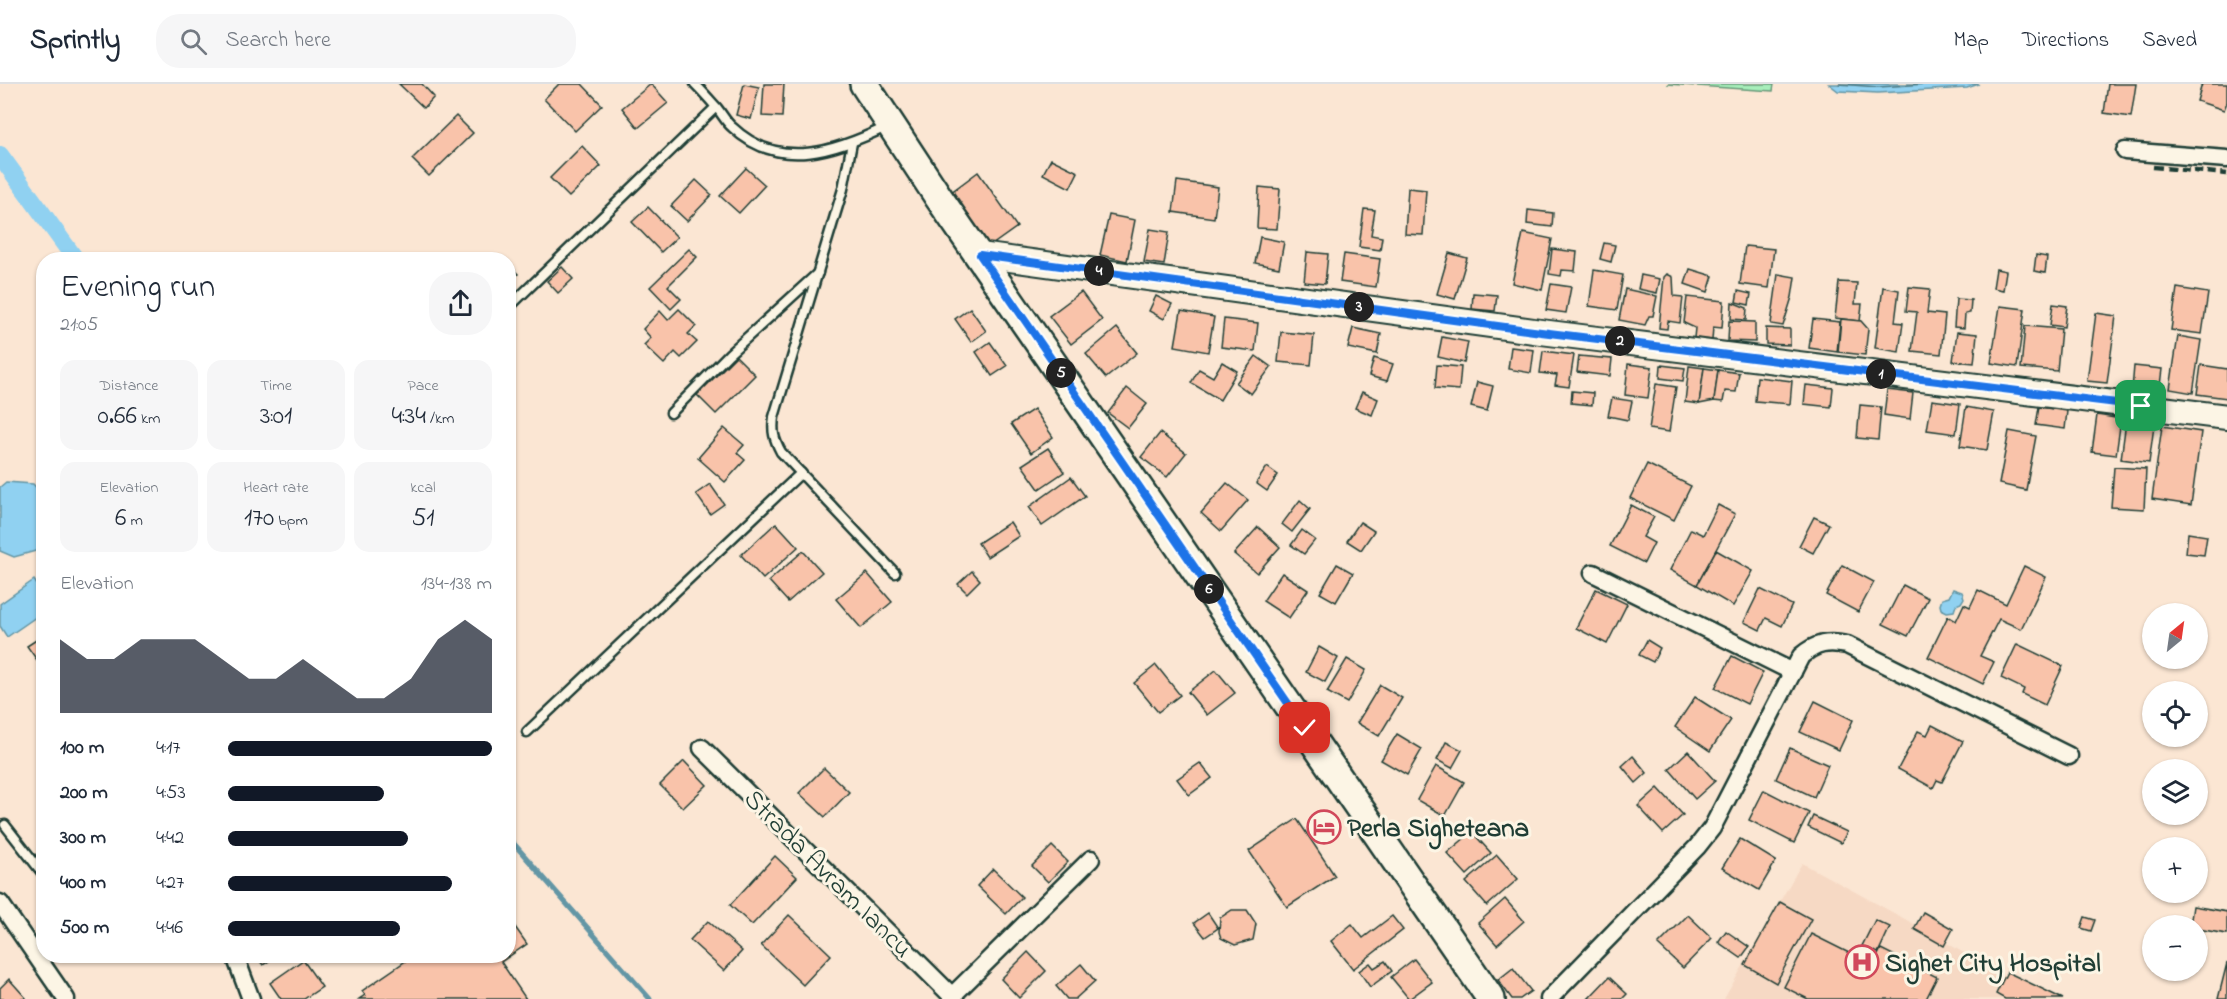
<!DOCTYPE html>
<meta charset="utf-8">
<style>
:root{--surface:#fff;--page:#f6f6f7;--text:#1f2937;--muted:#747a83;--line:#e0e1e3;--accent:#111827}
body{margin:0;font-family:"Indie Flower",sans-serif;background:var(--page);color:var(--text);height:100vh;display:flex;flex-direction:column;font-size:22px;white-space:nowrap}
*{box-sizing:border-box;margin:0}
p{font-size:20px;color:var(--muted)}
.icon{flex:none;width:33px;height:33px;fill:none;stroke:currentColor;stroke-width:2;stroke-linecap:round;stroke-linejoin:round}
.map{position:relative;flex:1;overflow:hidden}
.details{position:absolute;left:36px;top:168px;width:480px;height:711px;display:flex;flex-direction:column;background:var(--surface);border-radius:24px;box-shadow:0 2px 4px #0004}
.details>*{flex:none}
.needle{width:39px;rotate:29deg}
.controls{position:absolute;left:2142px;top:519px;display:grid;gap:12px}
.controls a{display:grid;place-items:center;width:66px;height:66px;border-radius:50%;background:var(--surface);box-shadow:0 2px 4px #0004;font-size:30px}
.pin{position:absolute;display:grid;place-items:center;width:51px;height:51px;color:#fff;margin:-26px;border-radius:12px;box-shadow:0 3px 9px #0006}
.km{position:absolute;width:30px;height:30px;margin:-15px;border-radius:50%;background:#222;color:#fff;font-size:16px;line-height:30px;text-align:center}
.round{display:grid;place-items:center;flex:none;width:63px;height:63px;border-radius:24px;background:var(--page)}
.head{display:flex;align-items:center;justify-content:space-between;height:102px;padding:0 24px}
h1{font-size:33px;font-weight:600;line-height:45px}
.metrics{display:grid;grid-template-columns:repeat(3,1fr);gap:9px;height:102px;padding:6px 24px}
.metrics div{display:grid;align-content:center;border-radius:15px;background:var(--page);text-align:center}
.metrics b{font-size:26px;font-weight:600}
.metrics small{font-size:16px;font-weight:400}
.metrics p{font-size:16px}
.chart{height:168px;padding:12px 24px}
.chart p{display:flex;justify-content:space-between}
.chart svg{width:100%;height:108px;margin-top:6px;fill:var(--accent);opacity:.7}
ul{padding:0 24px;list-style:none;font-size:20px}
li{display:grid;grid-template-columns:96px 72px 1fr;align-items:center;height:45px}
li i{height:15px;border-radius:8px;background:var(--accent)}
header{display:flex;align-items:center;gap:36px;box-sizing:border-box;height:84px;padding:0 30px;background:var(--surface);border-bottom:2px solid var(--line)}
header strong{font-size:28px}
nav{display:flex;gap:33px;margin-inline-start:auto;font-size:21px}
.search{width:420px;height:54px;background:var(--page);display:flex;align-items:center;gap:15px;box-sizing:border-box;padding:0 21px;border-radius:24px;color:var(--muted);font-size:22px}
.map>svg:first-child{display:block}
.built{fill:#f6d9c4}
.green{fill:#a7eeba;stroke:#639677;stroke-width:1.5}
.water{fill:#90d1f1;stroke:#6396a5;stroke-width:1.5}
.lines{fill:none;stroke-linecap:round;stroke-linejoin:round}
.shore{stroke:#4c7880;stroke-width:1.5}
.stream{stroke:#6396a5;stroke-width:5}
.canal{stroke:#90d1f1;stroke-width:18}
.building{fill:#f9c3aa;stroke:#1f3d34;stroke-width:1.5}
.lane-casing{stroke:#1f3d34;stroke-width:13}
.street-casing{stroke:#1f3d34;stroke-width:21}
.secondary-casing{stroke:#1f3d34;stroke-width:28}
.primary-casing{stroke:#1f3d34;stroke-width:32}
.lane{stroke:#fcf5e5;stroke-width:8}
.street{stroke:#fcf5e5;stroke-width:16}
.secondary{stroke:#fcf5e5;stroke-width:24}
.primary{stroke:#fcf5e5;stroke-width:27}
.rail{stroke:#1f3d34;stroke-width:4.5;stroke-dasharray:9 4.5;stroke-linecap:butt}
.route-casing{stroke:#fff;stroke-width:12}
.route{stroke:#1a73e8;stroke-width:8}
.labels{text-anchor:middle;stroke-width:6;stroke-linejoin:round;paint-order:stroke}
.poi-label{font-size:27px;font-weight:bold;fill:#1f3d34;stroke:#fcf5e5;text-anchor:start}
.street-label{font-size:27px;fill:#1f3d34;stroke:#fcf5e5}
</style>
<header>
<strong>Sprintly</strong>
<div class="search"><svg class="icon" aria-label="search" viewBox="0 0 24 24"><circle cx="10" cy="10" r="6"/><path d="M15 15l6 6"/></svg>Search here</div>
<nav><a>Map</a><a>Directions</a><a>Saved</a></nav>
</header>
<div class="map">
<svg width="2227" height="915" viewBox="0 0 2227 915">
<rect width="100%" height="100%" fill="#fbe6d3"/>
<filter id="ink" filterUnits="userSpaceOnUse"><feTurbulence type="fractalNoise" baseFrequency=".0167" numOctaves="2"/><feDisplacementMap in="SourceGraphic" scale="12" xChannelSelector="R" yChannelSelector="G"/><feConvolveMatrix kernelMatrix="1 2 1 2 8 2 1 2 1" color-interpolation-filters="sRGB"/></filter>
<g filter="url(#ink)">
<polygon class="built" points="1802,779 1914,840 2043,915 1724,915"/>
<polygon class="green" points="1667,0 1774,0 1773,7"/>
<g class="water">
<polygon points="1829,0 1979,0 1967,4 1878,9 1838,7"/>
<polygon points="6,398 33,400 43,411 43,460 39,466 14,473 0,467 0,403"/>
<polygon points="34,496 43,510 43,528 7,553 0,542 0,520"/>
<polygon points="1953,505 1962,508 1964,514 1961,519 1956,521 1954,527 1947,528 1941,525 1940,521 1942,515 1949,513"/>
</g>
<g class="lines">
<polyline class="shore" points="1839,0 1878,3 1926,0"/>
<polyline class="stream" points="508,753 650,915"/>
<polyline class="canal" points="0,71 76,176"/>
</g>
<g class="building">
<polygon points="399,0 422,0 434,13 424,24"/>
<polygon points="559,0 582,0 602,21 575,47 544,15"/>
<polygon points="651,0 668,19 638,44 622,24"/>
<polygon points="744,0 759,3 751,35 736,31"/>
<polygon points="764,0 784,0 782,33 762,32"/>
<polygon points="2108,0 2136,0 2131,33 2104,29"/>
<polygon points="2202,0 2227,0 2227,18 2224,26 2197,17"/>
<polygon points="456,32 473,49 429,92 412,75"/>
<polygon points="582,62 601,82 569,113 550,94"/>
<polygon points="1051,75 1078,88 1070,104 1043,90"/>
<polygon points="746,84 765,101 739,129 720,112"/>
<polygon points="978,88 1017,143 989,163 950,109"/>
<polygon points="696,96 712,111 687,137 671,122"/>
<polygon points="1177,97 1218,103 1214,134 1173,128"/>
<polygon points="1259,103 1280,105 1277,145 1257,144"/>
<polygon points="1408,104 1426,106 1423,151 1405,150"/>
<polygon points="648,123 677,153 661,168 632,138"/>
<polygon points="1364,125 1375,126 1371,151 1382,153 1380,166 1359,163"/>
<polygon points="1528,126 1553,129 1552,143 1527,140"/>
<polygon points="1109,131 1135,136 1127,177 1100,171"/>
<polygon points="1150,145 1169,148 1164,181 1144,178"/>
<polygon points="1523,149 1552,155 1542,206 1512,199"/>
<polygon points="1260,153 1284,158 1279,184 1255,179"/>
<polygon points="1604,159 1615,161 1611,178 1600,175"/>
<polygon points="1745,162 1774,165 1769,204 1740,200"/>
<polygon points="689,165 697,173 668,202 681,215 671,225 650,203"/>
<polygon points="1552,165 1577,168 1575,187 1562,186 1561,192 1549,190"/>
<polygon points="1307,168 1328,170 1325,200 1304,198"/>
<polygon points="1449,169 1467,174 1455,215 1437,210"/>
<polygon points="1344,170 1380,175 1376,203 1340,198"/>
<polygon points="2036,171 2047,173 2045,189 2034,187"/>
<polygon points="508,180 518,190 508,199"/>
<polygon points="562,183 573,195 558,209 547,197"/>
<polygon points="1690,185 1713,192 1708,208 1685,200"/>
<polygon points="1996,185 2006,187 2003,206 1993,204"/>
<polygon points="1594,186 1623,191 1617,226 1589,222"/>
<polygon points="1667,190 1673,193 1674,212 1683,213 1680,239 1668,237 1667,245 1659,244 1664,193"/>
<polygon points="1778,190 1795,193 1792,213 1783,242 1771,240"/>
<polygon points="1641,191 1660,195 1657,209 1638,205"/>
<polygon points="1839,198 1857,199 1855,220 1862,220 1860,237 1835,234"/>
<polygon points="1551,200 1571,203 1566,229 1546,226"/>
<polygon points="1883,203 1899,206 1895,238 1903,239 1899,268 1875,264"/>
<polygon points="1909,203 1930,205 1927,229 1945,231 1941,270 1912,267 1917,228 1906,227"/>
<polygon points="2177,204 2208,209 2202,250 2171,246"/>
<polygon points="1625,205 1657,212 1653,232 1649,232 1645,241 1619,236"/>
<polygon points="1738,207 1751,210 1749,221 1736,218"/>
<polygon points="1081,208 1102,236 1071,260 1049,232"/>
<polygon points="1473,209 1497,211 1495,227 1472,225"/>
<polygon points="1156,212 1172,220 1164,235 1149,227"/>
<polygon points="1687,213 1724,217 1722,244 1713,243 1712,256 1694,254 1695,244 1684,239"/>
<polygon points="1956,215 1971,216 1970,229 1965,230 1964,244 1954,243"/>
<polygon points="1732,218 1747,224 1746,236 1731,235"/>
<polygon points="2053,220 2067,222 2064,243 2050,241"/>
<polygon points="2000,222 2025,225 2017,283 1991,279"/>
<polygon points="970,224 986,247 971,258 955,235"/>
<polygon points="679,225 696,242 688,250 697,258 681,274 675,268 664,280 644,261 651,254 643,245 660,227 668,236"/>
<polygon points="1181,227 1214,233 1208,268 1175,262"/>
<polygon points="2096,229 2116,232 2107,299 2087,297"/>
<polygon points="1224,235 1258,239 1255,267 1221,263"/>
<polygon points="1813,235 1840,238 1837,268 1809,264"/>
<polygon points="1841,235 1861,237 1868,245 1865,271 1838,268"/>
<polygon points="1729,237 1755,238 1755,258 1728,257"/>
<polygon points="2025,242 2061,245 2057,287 2021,284"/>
<polygon points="1117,244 1137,269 1106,294 1086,270"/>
<polygon points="1353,244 1381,250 1377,270 1348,264"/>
<polygon points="1766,244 1790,245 1790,261 1766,260"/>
<polygon points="1281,248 1314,251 1311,281 1278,278"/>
<polygon points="1957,248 1977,250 1974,279 1953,277"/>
<polygon points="2178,252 2201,256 2193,309 2170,305"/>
<polygon points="1442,253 1468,258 1464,279 1438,273"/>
<polygon points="990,258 1007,282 992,292 976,268"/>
<polygon points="1511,263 1534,266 1531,289 1508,285"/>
<polygon points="1543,267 1574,271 1569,303 1555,301 1557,291 1540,289"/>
<polygon points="736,272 755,291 716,330 697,311"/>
<polygon points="1256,272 1271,283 1251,310 1236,299"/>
<polygon points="1579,272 1612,275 1610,292 1577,288"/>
<polygon points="1374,274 1393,280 1387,297 1369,292"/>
<polygon points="1222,278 1237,287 1220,316 1191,299 1199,285 1213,293"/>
<polygon points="1628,280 1652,283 1648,314 1625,311"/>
<polygon points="1437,281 1461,283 1459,306 1435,304"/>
<polygon points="1661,281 1685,284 1683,297 1660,294"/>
<polygon points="2201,281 2227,285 2227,314 2197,310"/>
<polygon points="1689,282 1704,284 1699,320 1685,318"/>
<polygon points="2134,282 2162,285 2159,309 2132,306"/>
<polygon points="1704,284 1718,286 1714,317 1699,320"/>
<polygon points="1718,286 1739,289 1736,308 1725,307 1723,318 1714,317"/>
<polygon points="1757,293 1792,297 1790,320 1755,317"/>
<polygon points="1477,298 1493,302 1487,327 1471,323"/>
<polygon points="1656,300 1676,303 1669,348 1649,345"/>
<polygon points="1806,301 1833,304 1831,323 1804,320"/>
<polygon points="1127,304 1147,320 1128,344 1108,329"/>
<polygon points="1887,306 1913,309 1910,335 1884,331"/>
<polygon points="1572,307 1593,309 1592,321 1571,319"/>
<polygon points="1362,308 1378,315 1372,331 1355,324"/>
<polygon points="1612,314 1632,317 1628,336 1608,332"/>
<polygon points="1932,316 1960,320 1956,350 1927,346"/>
<polygon points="1860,321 1881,323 1878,356 1857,354"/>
<polygon points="1966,323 1994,328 1987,366 1960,362"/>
<polygon points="2039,323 2067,327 2065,345 2036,341"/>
<polygon points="1034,325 1053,353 1031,369 1011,340"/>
<polygon points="2097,331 2121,335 2116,371 2092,368"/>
<polygon points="2126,338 2154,342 2149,379 2121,375"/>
<polygon points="2162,342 2201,348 2191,421 2152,415"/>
<polygon points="724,344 744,361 737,369 745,376 725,398 698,374"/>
<polygon points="2009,347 2036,352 2026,406 1999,400"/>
<polygon points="1160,349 1186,369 1167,393 1141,373"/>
<polygon points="1048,364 1064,388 1039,405 1022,381"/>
<polygon points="1647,380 1691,402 1674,436 1630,414"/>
<polygon points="1267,383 1278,391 1267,407 1256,399"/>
<polygon points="2114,383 2146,385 2144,425 2111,423"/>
<polygon points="1071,393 1085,412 1042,442 1029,423"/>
<polygon points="1227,399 1248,416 1221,447 1201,429"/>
<polygon points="710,400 724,420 710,430 696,410"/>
<polygon points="1300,416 1310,425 1292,448 1282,440"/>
<polygon points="1631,421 1654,433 1643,453 1654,459 1644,479 1610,462"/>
<polygon points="1718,421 1735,430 1697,501 1670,486 1691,445 1703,451"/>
<polygon points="1814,433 1829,440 1813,469 1799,462"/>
<polygon points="1010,438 1019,452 987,473 978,459"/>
<polygon points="1360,438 1374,447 1361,466 1347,457"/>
<polygon points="776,439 798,463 763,495 741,471"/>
<polygon points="1258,443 1280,463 1257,489 1234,470"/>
<polygon points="1302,446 1315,456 1304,470 1291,461"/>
<polygon points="2188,449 2207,452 2204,471 2186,469"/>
<polygon points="1716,466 1753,487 1733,522 1697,501"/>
<polygon points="803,467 822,488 788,518 769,497"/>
<polygon points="1337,480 1353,489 1336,518 1320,509"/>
<polygon points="1842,481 1874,498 1858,528 1826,511"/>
<polygon points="2024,482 2046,493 2021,545 1999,535 1980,572 1994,578 1983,600 1928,573 1948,532 1956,537 1964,520 1970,523 1978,506 2006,520"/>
<polygon points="972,487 980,496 967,509 958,500"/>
<polygon points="867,489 892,518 861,544 836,515"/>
<polygon points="1282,489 1308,506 1289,534 1263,517"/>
<polygon points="1903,501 1928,514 1908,552 1883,540"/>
<polygon points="1596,505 1627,520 1607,560 1576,544"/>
<polygon points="1760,505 1792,521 1782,542 1766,534 1760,546 1744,538"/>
<polygon points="44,551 44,586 27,562"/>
<polygon points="1647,556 1660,564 1653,578 1639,571"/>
<polygon points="2017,560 2063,582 2045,621 2022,610 2024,605 2001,594"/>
<polygon points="1319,563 1338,574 1325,598 1306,588"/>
<polygon points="1732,572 1763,588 1747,620 1715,604"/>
<polygon points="1347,575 1366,586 1347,619 1327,608"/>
<polygon points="1156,581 1180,611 1158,628 1134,599"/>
<polygon points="1216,586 1235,609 1207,631 1188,608"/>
<polygon points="1380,601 1402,614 1379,652 1357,639"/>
<polygon points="1695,613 1731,636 1710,667 1675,643"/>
<polygon points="1815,617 1853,636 1839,666 1800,648"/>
<polygon points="1932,641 1963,657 1942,698 1937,696 1933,704 1898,685 1918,647 1927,651"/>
<polygon points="1397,650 1422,665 1407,691 1381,676"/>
<polygon points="1446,658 1462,666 1452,684 1437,676"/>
<polygon points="1790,664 1828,681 1814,713 1776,695"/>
<polygon points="1688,667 1715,697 1695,715 1669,685"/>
<polygon points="1633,672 1647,689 1636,699 1622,682"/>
<polygon points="684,677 707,701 683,724 660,701"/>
<polygon points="1200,679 1212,694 1189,711 1177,695"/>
<polygon points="1436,682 1464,698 1445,732 1417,716"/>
<polygon points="824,684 849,708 825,733 799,709"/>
<polygon points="1658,704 1683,731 1663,749 1638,722"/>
<polygon points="1764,706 1809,729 1794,759 1749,736"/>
<polygon points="1813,732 1847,748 1841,759 1808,743"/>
<polygon points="1297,735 1335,792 1287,823 1249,767"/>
<polygon points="1472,748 1491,769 1467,791 1447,769"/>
<polygon points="1740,755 1776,777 1759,806 1722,784"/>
<polygon points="1052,762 1068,778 1048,798 1032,782"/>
<polygon points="1497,771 1518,795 1487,822 1466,798"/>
<polygon points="775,772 797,793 752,841 730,821"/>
<polygon points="993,785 1022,813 1006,830 977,802"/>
<polygon points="1505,815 1524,837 1497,861 1478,839"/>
<polygon points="1780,818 1811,835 1776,899 1745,881"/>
<polygon points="2193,822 2227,828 2227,850 2198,845 2198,842 2190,842"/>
<polygon points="1232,826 1247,826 1256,840 1253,856 1235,861 1221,854 1219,848 1220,834"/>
<polygon points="1923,828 1953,845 1944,862 1914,845"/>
<polygon points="1208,829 1218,844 1205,853 1194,839"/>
<polygon points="789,831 831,871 803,901 761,861"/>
<polygon points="1688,831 1712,854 1683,884 1658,861"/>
<polygon points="1392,832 1403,846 1353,885 1331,857 1352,840 1363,854"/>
<polygon points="508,833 527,860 501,878 526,915 359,915 365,911 362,907 413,872 508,872"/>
<polygon points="2085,833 2095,836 2091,847 2081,844"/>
<polygon points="1875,836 1890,843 1878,869 1862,862"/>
<polygon points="708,837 742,867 724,887 690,856"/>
<polygon points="1726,847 1749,863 1741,874 1718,858"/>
<polygon points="1811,850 1873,881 1881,865 1937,893 1926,915 1808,915 1784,903"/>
<polygon points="1028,868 1046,887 1019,914 1001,895"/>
<polygon points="256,872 277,872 263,881"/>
<polygon points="1414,875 1432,898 1409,915 1391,893"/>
<polygon points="303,876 322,903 304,915 281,915 270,899"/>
<polygon points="1385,877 1392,887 1370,903 1359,887 1370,879 1374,884"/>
<polygon points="2227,879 2227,915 2218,915"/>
<polygon points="1081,880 1095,897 1075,915 1067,915 1056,902"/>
<polygon points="1513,884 1531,907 1520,915 1512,915 1498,896"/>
<polygon points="2007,888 2063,915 2005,915 1996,910"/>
<polygon points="1609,893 1627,910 1622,915 1588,915"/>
<polygon points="9,895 26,914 25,915 0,915 0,904"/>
</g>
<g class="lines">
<defs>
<g id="lane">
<path d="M695,0C703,8 710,16 717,24C722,30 726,38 732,43C779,88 837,67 888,42"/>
<path d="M852,59L843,105L774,333C772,348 774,355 781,368L895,489"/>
<polyline points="508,224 716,23"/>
<polyline points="671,329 729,270 818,189"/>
<polyline points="527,648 801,389"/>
<polyline points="5,741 44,791"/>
</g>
<g id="street">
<polyline points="2125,67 2227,75"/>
<polyline points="1593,489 1793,588"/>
<polyline points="702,664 955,915"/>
<polyline points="0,819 66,915"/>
<polyline points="235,872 251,915"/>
<polyline points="952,912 1091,775"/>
<path d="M1549,915L1697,763L1712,744L1801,572C1816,559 1828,557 1847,561L2069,672"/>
</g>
<polyline id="secondary" points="980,171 1541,248 2227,333"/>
<polyline id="primary" points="864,0 939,114 1491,915"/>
</defs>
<use href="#lane" class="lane-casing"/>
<use href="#street" class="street-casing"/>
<use href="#secondary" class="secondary-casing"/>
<use href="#primary" class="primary-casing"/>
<use href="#lane" class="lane"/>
<use href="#street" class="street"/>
<use href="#secondary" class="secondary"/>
<use href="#primary" class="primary"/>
<polyline class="rail" points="2153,83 2227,90"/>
</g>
</g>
<g class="lines" filter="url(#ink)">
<defs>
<polyline id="route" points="1305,644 980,171 1541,248 2141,322"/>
</defs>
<use href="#route" class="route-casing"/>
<use href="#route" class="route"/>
</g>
<defs>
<symbol id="hotel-ring" viewBox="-11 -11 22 22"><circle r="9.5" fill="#fcf5e5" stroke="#d1495b" stroke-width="1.5"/><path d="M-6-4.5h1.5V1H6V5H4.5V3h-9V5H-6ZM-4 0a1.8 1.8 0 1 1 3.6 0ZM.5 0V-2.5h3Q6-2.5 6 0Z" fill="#d1495b"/></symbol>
<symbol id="hospital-ring" viewBox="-11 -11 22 22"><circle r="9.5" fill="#fcf5e5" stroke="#d1495b" stroke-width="1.5"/><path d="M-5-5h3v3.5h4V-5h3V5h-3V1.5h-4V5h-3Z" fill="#d1495b"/></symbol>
</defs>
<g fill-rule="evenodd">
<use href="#hotel-ring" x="1305" y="724" width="38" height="38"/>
<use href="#hospital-ring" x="1843" y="859" width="38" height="38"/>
</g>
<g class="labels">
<g class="poi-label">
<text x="1347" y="752">Perla Sigheteana</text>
<text x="1885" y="887">Sighet City Hospital</text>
</g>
<g class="street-label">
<text transform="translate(829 789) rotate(45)" y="9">Strada Avram Iancu</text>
</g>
</g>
</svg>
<div class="controls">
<a><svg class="needle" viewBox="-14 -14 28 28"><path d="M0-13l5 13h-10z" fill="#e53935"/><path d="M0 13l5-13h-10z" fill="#747a83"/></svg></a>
<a><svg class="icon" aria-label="locate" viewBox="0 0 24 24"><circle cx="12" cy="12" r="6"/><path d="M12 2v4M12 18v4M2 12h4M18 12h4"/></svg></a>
<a><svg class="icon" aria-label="layers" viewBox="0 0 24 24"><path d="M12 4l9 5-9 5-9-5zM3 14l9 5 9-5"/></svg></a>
<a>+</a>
<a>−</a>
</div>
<div class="pin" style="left:2141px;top:322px;background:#1e9e55"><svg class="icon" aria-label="arrive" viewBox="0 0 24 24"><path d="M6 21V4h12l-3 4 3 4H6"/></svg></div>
<div class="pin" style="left:1305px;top:644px;background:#d93025"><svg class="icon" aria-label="check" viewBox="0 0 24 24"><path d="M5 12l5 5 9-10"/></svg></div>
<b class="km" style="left:1881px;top:290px">1</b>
<b class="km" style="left:1620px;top:257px">2</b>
<b class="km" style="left:1359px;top:223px">3</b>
<b class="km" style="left:1099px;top:187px">4</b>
<b class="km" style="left:1061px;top:289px">5</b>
<b class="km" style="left:1209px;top:505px">6</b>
<section class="details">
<div class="head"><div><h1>Evening run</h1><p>21:05</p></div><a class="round"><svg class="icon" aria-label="share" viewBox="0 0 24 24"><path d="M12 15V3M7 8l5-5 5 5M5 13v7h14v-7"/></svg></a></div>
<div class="metrics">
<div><p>Distance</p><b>0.66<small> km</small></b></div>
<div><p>Time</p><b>3:01</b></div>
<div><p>Pace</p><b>4:34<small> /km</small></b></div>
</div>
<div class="metrics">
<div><p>Elevation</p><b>6<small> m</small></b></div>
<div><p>Heart rate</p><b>170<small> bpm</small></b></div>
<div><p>kcal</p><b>51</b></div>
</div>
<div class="chart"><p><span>Elevation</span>134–138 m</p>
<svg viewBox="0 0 160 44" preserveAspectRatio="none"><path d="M0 44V14L10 22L20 22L30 14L40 14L50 14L60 22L70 30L80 30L90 22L100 30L110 38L120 38L130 30L140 14L150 6L160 14V44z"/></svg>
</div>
<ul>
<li><b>100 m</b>4:17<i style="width:100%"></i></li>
<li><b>200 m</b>4:53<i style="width:59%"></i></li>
<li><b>300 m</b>4:42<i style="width:68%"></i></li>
<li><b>400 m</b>4:27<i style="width:85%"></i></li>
<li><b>500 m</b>4:46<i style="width:65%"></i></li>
</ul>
</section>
</div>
